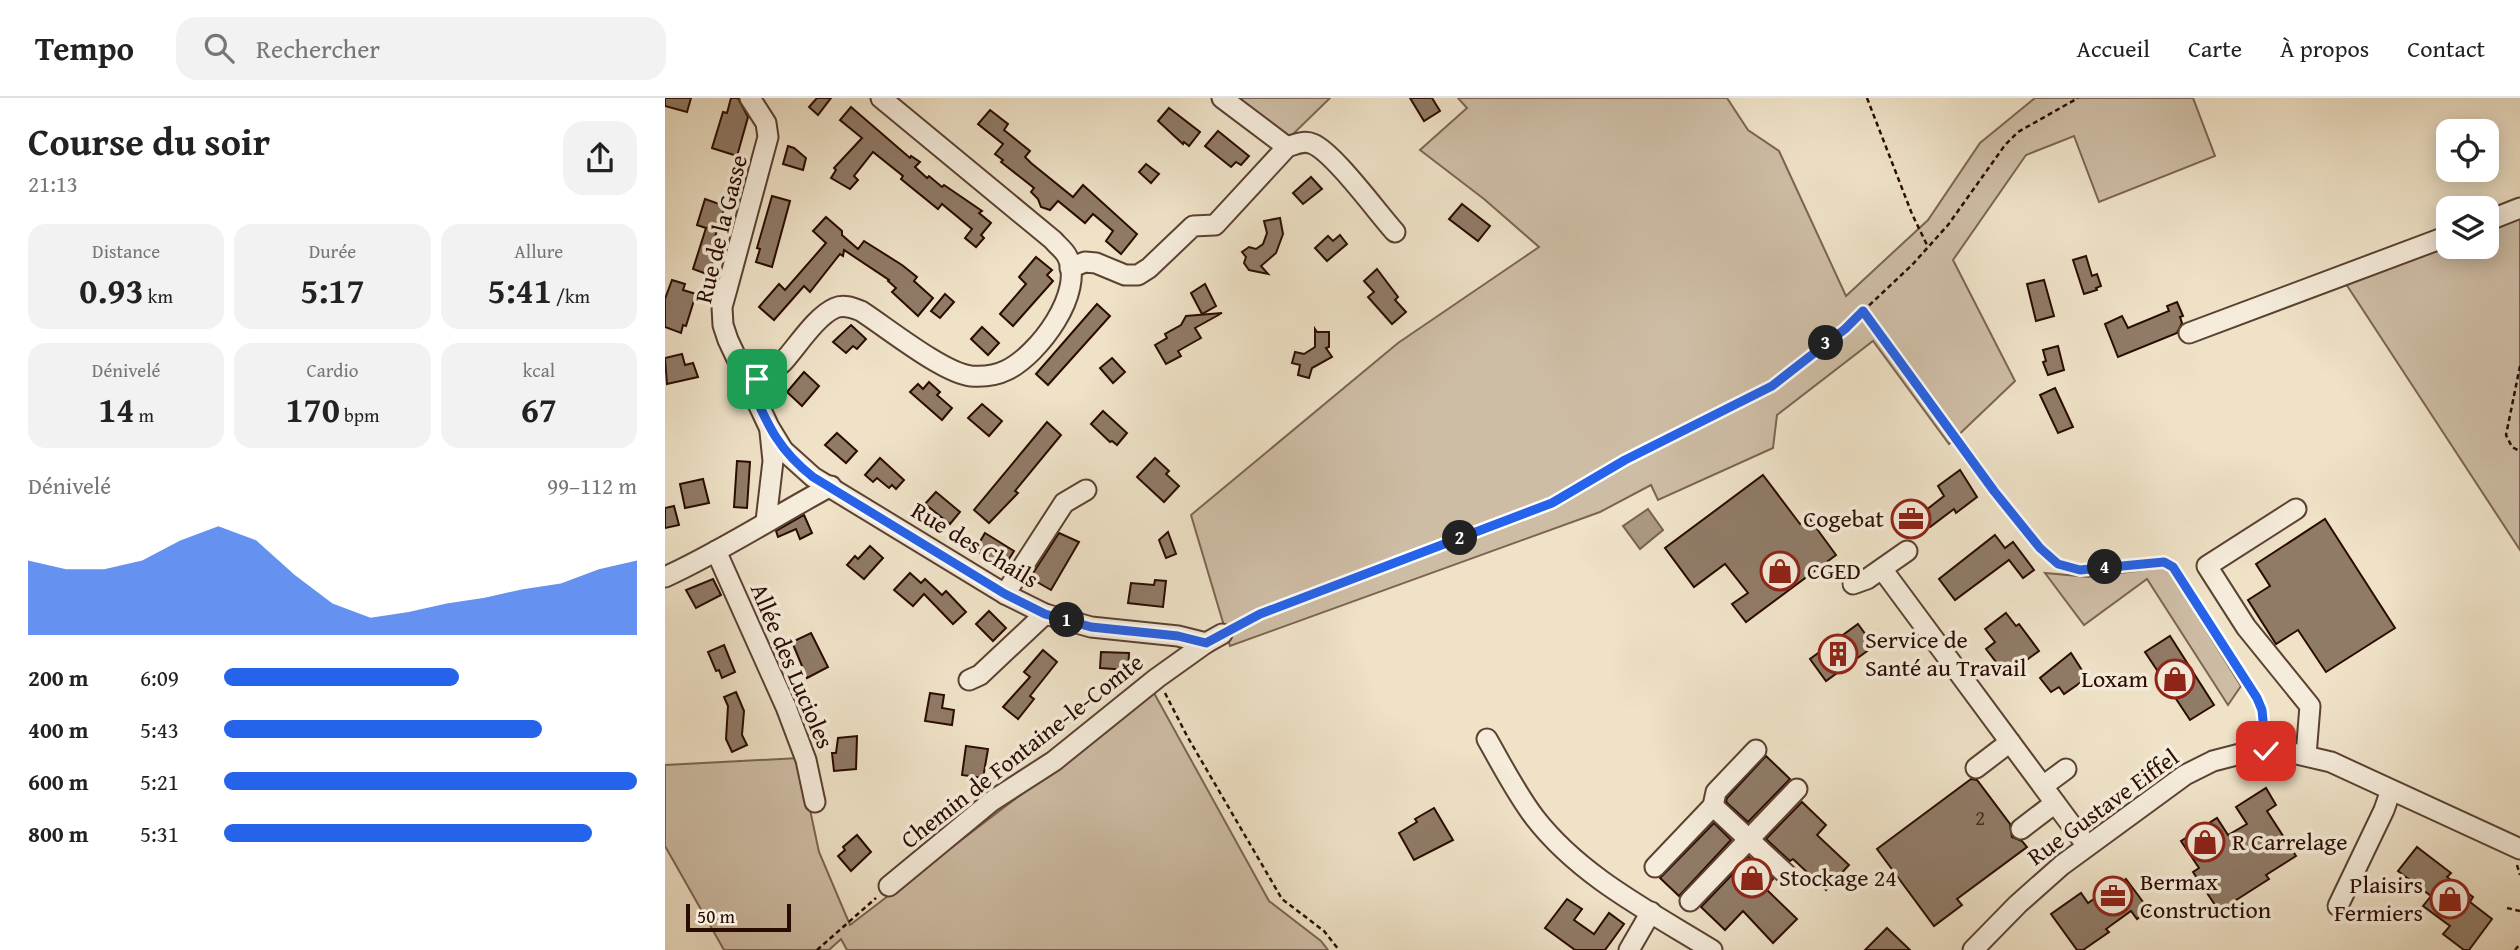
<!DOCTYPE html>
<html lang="fr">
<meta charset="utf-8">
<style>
:root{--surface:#fff;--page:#f2f2f2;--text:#222;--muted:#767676;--line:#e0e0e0;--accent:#2563eb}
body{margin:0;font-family:"Gentium Book Plus",serif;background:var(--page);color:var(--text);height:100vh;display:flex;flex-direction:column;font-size:26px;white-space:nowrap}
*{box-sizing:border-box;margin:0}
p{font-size:23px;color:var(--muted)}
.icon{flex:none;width:38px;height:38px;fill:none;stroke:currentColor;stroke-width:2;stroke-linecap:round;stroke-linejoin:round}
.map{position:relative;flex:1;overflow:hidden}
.details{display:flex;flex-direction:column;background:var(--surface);width:665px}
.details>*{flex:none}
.fabs{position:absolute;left:1771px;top:21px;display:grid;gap:14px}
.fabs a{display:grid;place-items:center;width:63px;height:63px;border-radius:14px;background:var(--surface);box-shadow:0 4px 18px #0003;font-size:35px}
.scale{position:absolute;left:21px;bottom:18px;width:105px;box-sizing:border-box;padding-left:7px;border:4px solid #2a0b00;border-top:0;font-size:19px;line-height:24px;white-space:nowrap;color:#2a0b00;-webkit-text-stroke:5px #f5ecdb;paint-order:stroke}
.pin{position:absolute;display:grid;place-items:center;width:60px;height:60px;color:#fff;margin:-30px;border-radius:14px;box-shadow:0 4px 10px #0006}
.km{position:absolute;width:35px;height:35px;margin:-18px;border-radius:50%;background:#222;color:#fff;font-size:19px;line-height:35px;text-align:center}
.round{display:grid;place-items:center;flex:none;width:74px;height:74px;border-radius:21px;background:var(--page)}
.head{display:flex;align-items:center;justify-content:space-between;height:119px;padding:0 28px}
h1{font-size:38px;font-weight:700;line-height:52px}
.stats{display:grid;grid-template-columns:repeat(3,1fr);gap:10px;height:119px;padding:7px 28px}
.stats div{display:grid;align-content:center;border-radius:18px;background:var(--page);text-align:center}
.stats b{font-size:35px;font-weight:700}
.stats small{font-size:19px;font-weight:400}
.stats p{font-size:19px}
.chart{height:196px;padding:14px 28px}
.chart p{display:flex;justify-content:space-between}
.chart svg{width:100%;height:126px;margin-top:7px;fill:var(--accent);opacity:.7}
ul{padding:0 28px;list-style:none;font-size:23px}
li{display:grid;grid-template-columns:112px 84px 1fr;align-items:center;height:52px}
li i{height:18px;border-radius:9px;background:var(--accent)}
header{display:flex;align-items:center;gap:42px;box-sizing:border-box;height:98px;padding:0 35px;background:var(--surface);border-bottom:2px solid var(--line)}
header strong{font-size:33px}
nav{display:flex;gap:38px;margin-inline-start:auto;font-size:24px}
.search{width:490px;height:63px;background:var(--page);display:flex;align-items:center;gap:18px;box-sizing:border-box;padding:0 24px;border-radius:21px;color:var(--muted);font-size:26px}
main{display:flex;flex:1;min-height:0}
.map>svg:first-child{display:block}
.green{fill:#cebda5;stroke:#7c6452;stroke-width:2}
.water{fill:#ac9983;stroke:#78604f;stroke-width:2}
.building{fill:#907b67;stroke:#2a0b00;stroke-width:2}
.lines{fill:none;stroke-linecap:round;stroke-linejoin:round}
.minor-casing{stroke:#5b4132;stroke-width:23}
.path{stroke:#2a0b00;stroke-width:2.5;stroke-dasharray:5 3.5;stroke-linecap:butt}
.minor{stroke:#f5ecdb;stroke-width:19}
.route-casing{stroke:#fff;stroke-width:14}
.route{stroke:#2563eb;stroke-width:9}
.labels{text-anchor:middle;stroke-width:7;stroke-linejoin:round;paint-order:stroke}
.number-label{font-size:21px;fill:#44271a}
.street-label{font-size:24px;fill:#2a0b00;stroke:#f5ecdb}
.poi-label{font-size:24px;fill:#2a0b00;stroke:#f5ecdb;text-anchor:start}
</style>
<header>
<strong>Tempo</strong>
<div class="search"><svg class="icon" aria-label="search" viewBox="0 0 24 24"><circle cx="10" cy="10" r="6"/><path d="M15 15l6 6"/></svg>Rechercher</div>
<nav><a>Accueil</a><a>Carte</a><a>À propos</a><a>Contact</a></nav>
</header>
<main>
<section class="details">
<div class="head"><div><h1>Course du soir</h1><p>21:13</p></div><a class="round"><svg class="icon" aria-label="share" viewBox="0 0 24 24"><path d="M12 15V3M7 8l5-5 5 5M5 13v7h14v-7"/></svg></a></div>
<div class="stats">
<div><p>Distance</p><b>0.93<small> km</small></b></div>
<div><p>Durée</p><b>5:17</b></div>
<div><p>Allure</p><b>5:41<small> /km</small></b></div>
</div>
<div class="stats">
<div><p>Dénivelé</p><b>14<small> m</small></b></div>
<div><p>Cardio</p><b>170<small> bpm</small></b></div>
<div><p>kcal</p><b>67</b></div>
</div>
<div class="chart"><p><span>Dénivelé</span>99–112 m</p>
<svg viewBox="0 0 160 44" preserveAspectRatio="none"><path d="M0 44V18L10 21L20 21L30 18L40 11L50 6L60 11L70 23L80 33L90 38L100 36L110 33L120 31L130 28L140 26L150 21L160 18V44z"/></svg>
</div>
<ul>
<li><b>200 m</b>6:09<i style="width:57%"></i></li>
<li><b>400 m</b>5:43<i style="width:77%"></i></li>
<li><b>600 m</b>5:21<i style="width:100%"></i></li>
<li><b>800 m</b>5:31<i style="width:89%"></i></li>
</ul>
</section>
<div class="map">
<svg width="1855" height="852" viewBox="0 0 1855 852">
<rect width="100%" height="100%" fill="#efe2c7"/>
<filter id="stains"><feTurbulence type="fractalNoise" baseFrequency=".00286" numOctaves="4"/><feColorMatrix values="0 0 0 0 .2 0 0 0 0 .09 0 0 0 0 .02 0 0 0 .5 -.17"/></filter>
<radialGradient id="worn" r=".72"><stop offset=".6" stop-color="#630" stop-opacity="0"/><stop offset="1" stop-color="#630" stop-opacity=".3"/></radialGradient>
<g class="green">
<polygon points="569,0 665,0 623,41"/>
<polygon points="793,0 1062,0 1083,32 1114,53 1181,198 1263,122 1315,45 1370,0 1528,0 1550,58 1434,104 1409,38 1361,57 1288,162 1350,283 1284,346 1208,243 1112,317 1108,350 993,402 986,387 935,414 565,548 526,417 733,245 874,149 819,101 755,52 802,10"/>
<polygon points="1855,118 1855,452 1681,186 1783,146 1783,149 1822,149 1822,131"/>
<polygon points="1502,469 1576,588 1563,607 1482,481 1419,527 1380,475 1424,479"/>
<polygon points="489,595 604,803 656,843 663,852 182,852 176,841 164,852 59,852 0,748 0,667 134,660 154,754 185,827"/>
</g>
<polygon class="water" points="983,411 998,432 975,451 958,428"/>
<g class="building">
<polygon points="0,0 26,0 22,14 0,8"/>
<polygon points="66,0 73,0 83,19 72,58 47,50 58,14 62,15"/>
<polygon points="152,0 166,0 153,17 144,9"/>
<polygon points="745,0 767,0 775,13 759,23"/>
<polygon points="186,9 245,60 246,58 255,64 250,69 262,80 264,78 277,89 279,87 317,113 314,115 326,125 316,137 319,140 311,149 300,140 307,131 277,106 273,111 236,81 238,78 208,54 189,78 193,82 185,91 166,80 171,72 169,70 197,40 175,22"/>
<polygon points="504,10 535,34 524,48 519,44 518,46 493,23"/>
<polygon points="325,12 343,26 339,32 365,53 360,59 366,65 408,99 418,87 472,136 456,156 441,143 448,133 428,116 420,125 393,103 385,112 376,109 373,101 366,94 369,90 336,64 338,62 330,56 338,46 313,26"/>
<polygon points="553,33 584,58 576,67 571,64 566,69 540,48"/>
<polygon points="123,48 129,50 141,60 138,72 118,66"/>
<polygon points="481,66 494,76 486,85 474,74"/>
<polygon points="646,79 657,91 638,106 628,95"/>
<polygon points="107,98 125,103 107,169 91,164 95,151 92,150"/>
<polygon points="40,101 60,108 46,151 51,153 44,177 28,171 41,130 32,127"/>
<polygon points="797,106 825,128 813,143 784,121"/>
<polygon points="161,119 177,133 177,137 193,151 199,143 237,167 252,179 249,183 268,200 253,218 227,194 231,190 223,183 224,182 179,152 178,158 175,156 145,194 139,188 109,222 94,209 114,186 120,192 161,145 148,133"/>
<polygon points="615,120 618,136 611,155 596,168 603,176 584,172 579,165 581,159 577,154 584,149 591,151 598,146 602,135 599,123"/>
<polygon points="675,137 682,146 662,163 650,150 663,138 668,143"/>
<polygon points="1421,158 1427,178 1432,176 1436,188 1431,190 1432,192 1419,196 1408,162"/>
<polygon points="371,159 387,172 382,177 388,183 348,228 335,216 361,186 354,179"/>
<polygon points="712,171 733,199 730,202 741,214 727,226 703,199 709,194 699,183"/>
<polygon points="7,182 20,186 18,192 31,196 21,228 18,227 16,235 0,229 0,201"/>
<polygon points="1379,182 1389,218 1371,223 1362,186"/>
<polygon points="540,186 551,208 537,216 526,195"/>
<polygon points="280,196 289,204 275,220 266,213"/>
<polygon points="1512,204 1518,218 1515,219 1517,225 1512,235 1453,259 1440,226 1457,218 1463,230 1504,213 1502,208"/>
<polygon points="432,206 445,218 383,287 371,276"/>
<polygon points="557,215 530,230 536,240 513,253 516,258 501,266 490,247 502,240 500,236 516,227 521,218"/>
<polygon points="186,227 201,241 192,251 188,248 181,255 168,244"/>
<polygon points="317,229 334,245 323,257 306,241"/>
<polygon points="650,231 652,234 664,234 664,249 661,250 667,259 647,270 644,280 633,277 635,267 627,265 630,254 639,256 650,249"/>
<polygon points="1393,248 1399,272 1383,277 1378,264 1381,263 1378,252"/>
<polygon points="17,256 20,267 28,265 33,279 2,286 0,260"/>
<polygon points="447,260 460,274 448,285 435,270"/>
<polygon points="139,274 154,288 137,308 122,294"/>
<polygon points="264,284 275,294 272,297 287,310 277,322 245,294 253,286 258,291"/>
<polygon points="1390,290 1408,329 1393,335 1375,297"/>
<polygon points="317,306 337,323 324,338 303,320"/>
<polygon points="438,313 462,335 452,347 447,343 445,344 426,326"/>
<polygon points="382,324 396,337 350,393 353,395 324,425 309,412"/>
<polygon points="172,335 192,353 181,365 160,347"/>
<polygon points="215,360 239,382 231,391 227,387 224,390 212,380 208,384 200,377"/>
<polygon points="490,360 504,373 501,376 514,388 499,404 472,379"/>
<polygon points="72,363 85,364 82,410 69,409"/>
<polygon points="1295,372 1312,399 1291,415 1289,411 1265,429 1260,422 1244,435 1233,421 1250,409 1256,416 1279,398 1273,388"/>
<polygon points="1098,377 1135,426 1144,420 1171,457 1081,524 1067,506 1083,495 1060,466 1029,489 1000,450"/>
<polygon points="38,381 44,405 20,410 15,386"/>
<polygon points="271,394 295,414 285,426 260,406"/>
<polygon points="9,408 14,427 0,430 0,410"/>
<polygon points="139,417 147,435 135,441 131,431 113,439 111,433"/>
<polygon points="1660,421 1730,530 1661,574 1633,532 1611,546 1583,502 1605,488 1591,466"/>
<polygon points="503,434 511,456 501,460 494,442"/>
<polygon points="320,435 349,453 338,470 310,452"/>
<polygon points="394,435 414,444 386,492 365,480"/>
<polygon points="1330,437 1340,450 1348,444 1369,472 1358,480 1344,462 1290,502 1274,481"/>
<polygon points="205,448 218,460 199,481 182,467 190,458 193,461"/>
<polygon points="245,475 256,485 260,481 277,497 281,493 301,514 288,526 259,496 248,508 229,492"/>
<polygon points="48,481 56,497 31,510 21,492"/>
<polygon points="490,482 501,483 498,509 463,505 466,485 489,487"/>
<polygon points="324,513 341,530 328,543 311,526"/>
<polygon points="1341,515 1351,528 1354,526 1374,553 1341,577 1321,551 1330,544 1320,531"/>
<polygon points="1193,526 1209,548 1161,583 1145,561"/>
<polygon points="146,535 163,569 142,580 127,544"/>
<polygon points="1505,538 1549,607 1525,622 1480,554"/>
<polygon points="59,547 70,574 57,580 54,572 51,573 43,554"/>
<polygon points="378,552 392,564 365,598 369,601 353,621 338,609 365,579 359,574"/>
<polygon points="436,554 464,555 463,572 435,570"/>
<polygon points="1406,555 1422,580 1399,596 1394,589 1386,594 1375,580"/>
<polygon points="71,594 79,613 77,637 82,647 67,654 61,641 63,608 59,599"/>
<polygon points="265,595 279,597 277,610 289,612 287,627 260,623"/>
<polygon points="192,638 191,671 169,673 167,655 171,655 173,640"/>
<polygon points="301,648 323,651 318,680 297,677"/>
<polygon points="1101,658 1125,681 1083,724 1061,704 1062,700"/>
<polygon points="1306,681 1312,682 1345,726 1347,739 1357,743 1362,749 1292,801 1297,807 1269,828 1212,751"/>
<polygon points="1601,690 1611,707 1602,713 1631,758 1601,777 1604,781 1554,813 1528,774 1534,770 1516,743 1552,720 1563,737 1582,726 1571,709"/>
<polygon points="1137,704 1161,727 1152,737 1184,767 1161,792 1128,761 1125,763 1101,741"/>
<polygon points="769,710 788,742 749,762 734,735 752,724 750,721"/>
<polygon points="1049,725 1066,742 1014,798 995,780"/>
<polygon points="192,737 206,754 186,773 173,758 180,752 178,749"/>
<polygon points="1752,749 1786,775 1782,779 1808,799 1805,804 1827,821 1804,852 1799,852 1778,836 1785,828 1758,808 1766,798 1733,773"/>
<polygon points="1084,759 1108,781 1100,790 1132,821 1108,845 1078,813 1060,832 1036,809"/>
<polygon points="1461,781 1484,812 1472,821 1466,813 1441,831 1444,834 1418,852 1412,852 1386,816 1416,795 1423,805 1436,796 1438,799"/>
<polygon points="902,801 917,811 909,822 929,836 944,815 959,826 940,852 910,852 880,830"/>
<polygon points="1222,830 1245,852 1200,852"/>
</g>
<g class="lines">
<defs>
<g id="minor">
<polyline points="85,0 101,25 103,39 62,191 57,209 58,227 63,242 104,329 118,352 148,379 340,496 380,516 426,529 513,538 541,545"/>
<polyline points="557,0 622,49"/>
<polyline points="1822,123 1855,110"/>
<path d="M405,170L420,164L431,165L460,177H473L484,170L528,128L550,127L622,49C631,46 639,42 648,46C669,55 712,114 730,134"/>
<polyline points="1524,235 1783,138"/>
<path d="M84,285C96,279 107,274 117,265C131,250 151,218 170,210C179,206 188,210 196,213C221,229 278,275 306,278C319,279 330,278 342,272C373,257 421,194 402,158C399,152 392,147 388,142L216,0"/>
<polyline points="1631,411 1542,468 1581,529 1645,608 1641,657"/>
<polyline points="101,423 108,363 105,334"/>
<polyline points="51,453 121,609 141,662 150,704"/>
<polyline points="1217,471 1422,748"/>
<path d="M0,479C57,453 110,418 166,388"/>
<polyline points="1188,486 1202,481 1242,453"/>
<polyline points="340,496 399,405 421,392"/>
<polyline points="304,582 315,577 380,516"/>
<path d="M822,641C837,667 851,695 870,720C916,779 984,813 1047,852"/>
<polyline points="1311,670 1345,644"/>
<polyline points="1378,688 1401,671"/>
<polyline points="1048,708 1122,777"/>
<polyline points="1356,731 1390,705"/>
<polyline points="990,769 1048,708 1051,694 1091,652"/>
<polyline points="224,788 327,703 389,663 492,580 541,545 557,536"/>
<polyline points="1025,803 1132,691"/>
<polyline points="1673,808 1719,712 1726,692"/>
<polyline points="964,852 986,814"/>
<polyline points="1308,852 1353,806 1397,767 1520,677 1548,663 1579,655 1623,654 1666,664 1855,751"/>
</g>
</defs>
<use href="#minor" class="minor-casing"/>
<g class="path">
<polyline points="1202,0 1247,116 1263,149"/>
<polyline points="1198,213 1329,393 1375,450 1393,466 1415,472 1499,464 1508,469 1593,600 1597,612 1600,640"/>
<polyline points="1855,268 1841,337 1847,349 1855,353"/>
<polyline points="572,528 595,516 887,405 960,362 1107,288 1179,231 1247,167 1283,127 1340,47 1353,34 1413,0"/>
<polyline points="500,595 522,638 617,801 659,833 674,852"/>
<polyline points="1852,767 1855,777"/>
<polyline points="1842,810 1855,813"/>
<polyline points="152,852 211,800"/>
<polyline points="1850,852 1855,846"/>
</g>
<use href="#minor" class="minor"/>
</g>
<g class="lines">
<defs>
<path id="route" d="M92,281L84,285C102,325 112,351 148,379L340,496L380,516L426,529L513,538L541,545L595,516L887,405L960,362L1107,288L1180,231L1198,213L1329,393L1375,450L1393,466L1415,472L1499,464L1508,469L1592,600L1597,612L1601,653"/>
</defs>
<use href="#route" class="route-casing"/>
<use href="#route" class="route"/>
</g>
<defs>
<symbol id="office-ring" viewBox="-11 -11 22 22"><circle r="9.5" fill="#f5ecdb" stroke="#8f2418" stroke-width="1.5"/><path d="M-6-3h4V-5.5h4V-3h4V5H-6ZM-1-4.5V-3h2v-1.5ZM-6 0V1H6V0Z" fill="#8f2418"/></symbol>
<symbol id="shop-ring" viewBox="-11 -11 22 22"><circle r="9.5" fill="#f5ecdb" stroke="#8f2418" stroke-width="1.5"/><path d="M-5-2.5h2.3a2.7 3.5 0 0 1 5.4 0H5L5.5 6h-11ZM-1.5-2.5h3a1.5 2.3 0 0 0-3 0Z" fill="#8f2418"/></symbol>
<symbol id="building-ring" viewBox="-11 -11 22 22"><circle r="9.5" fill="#f5ecdb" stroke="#8f2418" stroke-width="1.5"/><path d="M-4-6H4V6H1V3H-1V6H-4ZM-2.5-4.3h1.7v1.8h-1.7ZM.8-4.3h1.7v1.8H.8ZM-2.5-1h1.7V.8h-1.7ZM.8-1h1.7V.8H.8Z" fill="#8f2418"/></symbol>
</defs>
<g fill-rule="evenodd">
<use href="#office-ring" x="1224" y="399" width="44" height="44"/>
<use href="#shop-ring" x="1093" y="451" width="44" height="44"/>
<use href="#building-ring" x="1151" y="534" width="44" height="44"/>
<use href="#shop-ring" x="1488" y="559" width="44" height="44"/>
<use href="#shop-ring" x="1518" y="722" width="44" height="44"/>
<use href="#shop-ring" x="1065" y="758" width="44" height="44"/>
<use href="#office-ring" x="1426" y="776" width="44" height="44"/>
<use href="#shop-ring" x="1763" y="779" width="44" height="44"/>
</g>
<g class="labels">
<g class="number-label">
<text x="1315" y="727">2</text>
</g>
<g class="street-label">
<text transform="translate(56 131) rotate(-76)" y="8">Rue de la Gasse</text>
<text transform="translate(310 447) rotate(31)" y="8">Rue des Chails</text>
<text transform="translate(127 568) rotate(67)" y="8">Allée des Lucioles</text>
<text transform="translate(357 653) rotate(-38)" y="8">Chemin de Fontaine-le-Comte</text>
<text transform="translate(1438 709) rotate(-36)" y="8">Rue Gustave Eiffel</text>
</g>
<g class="poi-label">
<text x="1219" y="429" text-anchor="end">Cogebat</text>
<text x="1142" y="481">CGED</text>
<text x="1200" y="550">Service de<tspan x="1200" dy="28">Santé au Travail</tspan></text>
<text x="1483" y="589" text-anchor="end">Loxam</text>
<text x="1567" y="752">R Carrelage</text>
<text x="1114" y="788">Stockage 24</text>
<text x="1475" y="792">Bermax<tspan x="1475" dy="28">Construction</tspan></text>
<text x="1758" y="795" text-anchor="end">Plaisirs<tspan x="1758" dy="28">Fermiers</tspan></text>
</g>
</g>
<rect width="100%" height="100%" filter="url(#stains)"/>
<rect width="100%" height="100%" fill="url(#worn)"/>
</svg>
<div class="fabs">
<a><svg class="icon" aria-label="locate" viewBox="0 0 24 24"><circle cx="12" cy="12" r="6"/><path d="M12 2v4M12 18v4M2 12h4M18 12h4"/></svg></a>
<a><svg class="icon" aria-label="layers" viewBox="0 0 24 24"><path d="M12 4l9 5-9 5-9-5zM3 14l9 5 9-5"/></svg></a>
</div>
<div class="scale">50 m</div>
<div class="pin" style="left:92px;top:281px;background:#1e9e55"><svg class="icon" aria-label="arrive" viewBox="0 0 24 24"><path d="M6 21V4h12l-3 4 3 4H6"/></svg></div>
<div class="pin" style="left:1601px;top:653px;background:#d93025"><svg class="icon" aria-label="check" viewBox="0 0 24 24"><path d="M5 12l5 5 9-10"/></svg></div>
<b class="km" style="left:402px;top:522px">1</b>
<b class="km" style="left:795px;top:440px">2</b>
<b class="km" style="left:1161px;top:245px">3</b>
<b class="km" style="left:1440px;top:469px">4</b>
</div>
</main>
